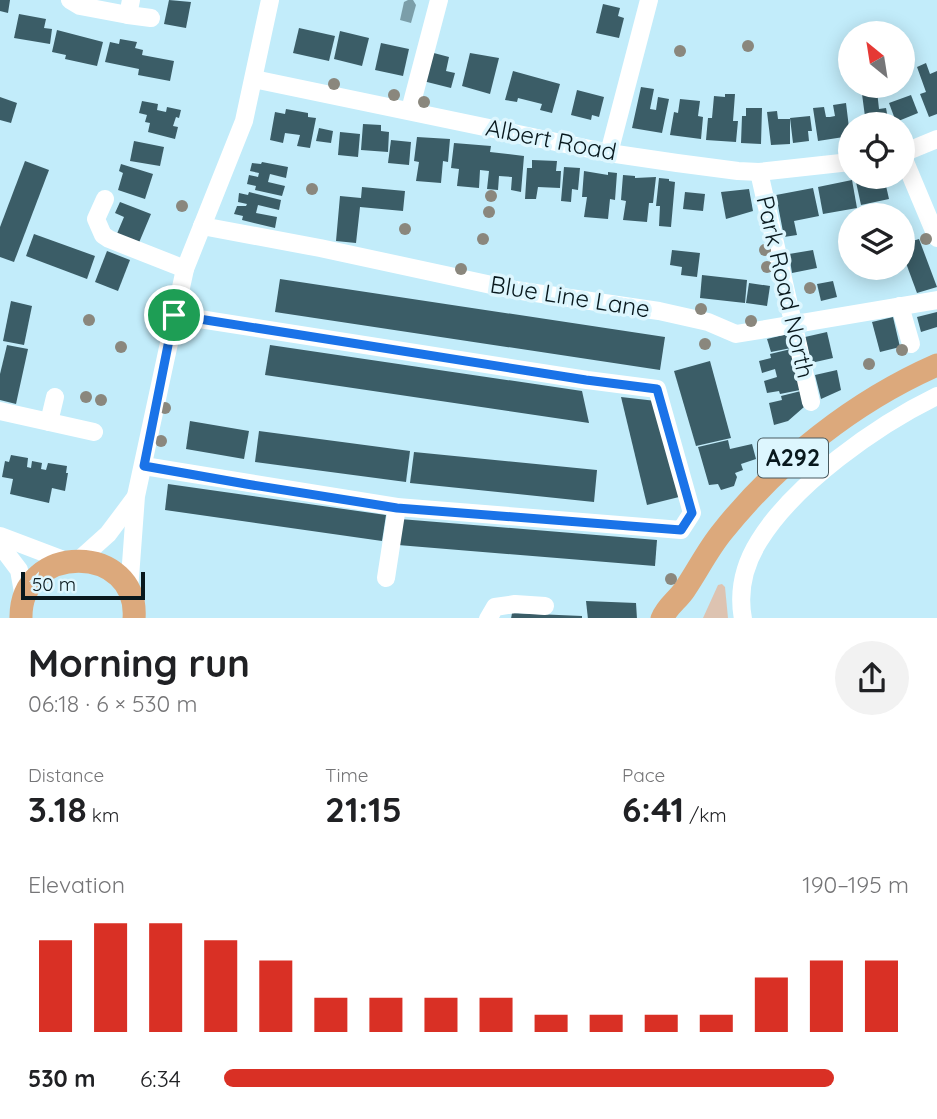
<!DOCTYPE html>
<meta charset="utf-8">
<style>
:root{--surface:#fff;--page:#f2f2f2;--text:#202124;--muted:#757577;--accent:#d93025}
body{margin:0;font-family:Quicksand,sans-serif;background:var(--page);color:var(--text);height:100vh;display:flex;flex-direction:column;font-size:26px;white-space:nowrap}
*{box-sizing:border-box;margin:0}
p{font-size:23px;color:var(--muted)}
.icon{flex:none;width:38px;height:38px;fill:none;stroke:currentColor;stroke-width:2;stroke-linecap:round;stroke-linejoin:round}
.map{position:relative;height:618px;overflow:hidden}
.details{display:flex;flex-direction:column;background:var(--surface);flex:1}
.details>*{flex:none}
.needle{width:46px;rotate:330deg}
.tools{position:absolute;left:838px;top:21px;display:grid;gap:14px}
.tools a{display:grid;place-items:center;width:77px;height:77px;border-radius:50%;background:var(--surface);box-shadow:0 4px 18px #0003;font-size:35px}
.scale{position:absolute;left:21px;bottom:18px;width:124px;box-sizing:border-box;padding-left:7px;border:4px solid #08181d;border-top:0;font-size:19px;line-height:24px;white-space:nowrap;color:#08181d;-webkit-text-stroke:5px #ddf6fe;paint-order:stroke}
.pin{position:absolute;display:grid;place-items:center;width:60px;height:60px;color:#fff;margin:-30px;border:4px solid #fff;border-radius:50%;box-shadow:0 2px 7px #0007}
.round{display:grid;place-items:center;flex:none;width:74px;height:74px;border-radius:37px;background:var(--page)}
.overview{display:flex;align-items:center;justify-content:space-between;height:119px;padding:0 28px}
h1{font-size:38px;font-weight:700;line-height:52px}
.figures{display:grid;grid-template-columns:repeat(3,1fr);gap:10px;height:119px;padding:7px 28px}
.figures div{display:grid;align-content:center}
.figures b{font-size:35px;font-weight:700}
.figures small{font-size:19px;font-weight:400}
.figures p{font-size:19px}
.chart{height:196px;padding:14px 28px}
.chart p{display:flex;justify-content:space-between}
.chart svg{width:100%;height:126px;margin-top:7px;stroke:var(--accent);stroke-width:6}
ul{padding:0 28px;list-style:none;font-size:23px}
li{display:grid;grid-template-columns:112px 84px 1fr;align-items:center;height:52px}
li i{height:18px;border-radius:9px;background:var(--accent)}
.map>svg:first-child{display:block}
.green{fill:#ddc3b1}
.water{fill:#7b9ea9}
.building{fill:#3b5d67}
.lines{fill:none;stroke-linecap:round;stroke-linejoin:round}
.minor{stroke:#fff;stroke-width:18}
.major{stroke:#dca97c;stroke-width:23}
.tree{fill:#8a877d}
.route-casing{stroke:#fff;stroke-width:14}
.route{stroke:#1a73e8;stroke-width:9}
.labels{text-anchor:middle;stroke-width:7;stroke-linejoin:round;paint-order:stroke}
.shield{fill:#ddf6fe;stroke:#485b60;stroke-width:2}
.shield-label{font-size:23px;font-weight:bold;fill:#08181d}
.street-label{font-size:24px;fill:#08181d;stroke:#ddf6fe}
</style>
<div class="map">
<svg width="937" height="619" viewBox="0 0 937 619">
<rect width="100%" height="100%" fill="#c2ecfa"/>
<polygon class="green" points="722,584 725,587 728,618 703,618 718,585"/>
<polygon class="water" points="408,0 413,0 416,5 411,23 400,20 404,2"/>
<g class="building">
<polygon points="0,0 10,0 8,13 0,11"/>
<polygon points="169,0 191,2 186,28 164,24"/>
<polygon points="603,4 620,8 618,16 624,18 619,38 596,33"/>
<polygon points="19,14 46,19 44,28 52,29 50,44 14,38"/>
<polygon points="299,28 335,36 329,61 293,53"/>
<polygon points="57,30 103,42 97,66 65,59 66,55 52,52"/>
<polygon points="340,31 369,38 362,66 334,59"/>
<polygon points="120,39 137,42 135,48 143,50 142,55 174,61 170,81 138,75 139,69 105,62 110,42 119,44"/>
<polygon points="381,43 409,49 403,76 375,70"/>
<polygon points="430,52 449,57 446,71 455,73 451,88 423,81"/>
<polygon points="470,53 499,58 490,94 462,86"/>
<polygon points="926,63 930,74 937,71 937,114 929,117 920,94 926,92 917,67"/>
<polygon points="513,71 560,84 552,113 540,110 542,104 518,98 517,102 505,100"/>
<polygon points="641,87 654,89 650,109 656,110 658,97 669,99 662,133 632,128"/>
<polygon points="577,90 604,97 599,117 592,115 591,120 571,115"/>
<polygon points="877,91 879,109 886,108 889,124 866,124 862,94"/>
<polygon points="725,94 735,94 733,121 738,121 736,142 706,140 708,118 712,118 714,96 725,97"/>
<polygon points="911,95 918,113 896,122 889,103"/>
<polygon points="0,97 17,103 11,123 0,120"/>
<polygon points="680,99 700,101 698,116 703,117 701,139 670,135 674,112 678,113"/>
<polygon points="142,101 158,104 157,110 166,112 167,107 181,110 179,118 176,117 173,126 178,127 175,139 148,132 150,123 145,122 147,115 139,113"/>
<polygon points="846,103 850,136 818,141 813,108 824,107 826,117 830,117 835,116 833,105"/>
<polygon points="746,108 762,108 761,144 741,143 742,116 746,116"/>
<polygon points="286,109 308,113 308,117 316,118 310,148 297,146 300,135 285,133 283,143 270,140 275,112 285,114"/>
<polygon points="777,111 778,119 790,119 790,144 771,145 767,112"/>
<polygon points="810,116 812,131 808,131 809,141 793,143 790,118"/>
<polygon points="363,124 381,125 381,131 389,132 388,152 361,150"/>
<polygon points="319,128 333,131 331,143 316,141"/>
<polygon points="340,132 360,134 358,157 338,155"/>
<polygon points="417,137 450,139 448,162 443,161 441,183 416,181 419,162 414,161"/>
<polygon points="391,140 411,142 409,165 388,163"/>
<polygon points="134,141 164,147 160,166 130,161"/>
<polygon points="454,143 491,146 490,152 524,156 521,192 511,190 512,177 499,176 498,190 487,189 489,171 480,170 479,188 457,186 459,169 451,168"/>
<polygon points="532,160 557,161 556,171 561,171 560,188 538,187 536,199 525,199 527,168 532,168"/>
<polygon points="25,161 49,170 14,262 0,257 0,227"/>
<polygon points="262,162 288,167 286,178 270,174 268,182 285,186 282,196 255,190 256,186 247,184 249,175 258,177 259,173 250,171 252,163 261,164"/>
<polygon points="121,164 153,174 145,199 118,190 123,173 119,171"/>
<polygon points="564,167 580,168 578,190 572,189 571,202 561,201"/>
<polygon points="584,171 608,175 608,172 617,173 615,200 610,199 608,219 584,217 587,197 582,197"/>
<polygon points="623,175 635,176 635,178 656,177 653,203 649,203 647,222 623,220 626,201 621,200"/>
<polygon points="879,177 884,177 889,199 861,205 856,182"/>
<polygon points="659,178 669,179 669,181 675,182 671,227 659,226 660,206 656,206"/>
<polygon points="852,180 857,208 823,214 818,187"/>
<polygon points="362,187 405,191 403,211 360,207 356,243 336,241 340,196 361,198"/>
<polygon points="813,188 819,216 794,221 797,235 784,237 776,195"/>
<polygon points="749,189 753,211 726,219 721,192"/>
<polygon points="249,192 281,200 279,210 258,205 256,213 277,217 275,228 242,220 243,216 234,214 237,206 246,206 247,204 238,202 239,193 248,195"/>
<polygon points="685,192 705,194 703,211 683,209"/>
<polygon points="120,202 151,214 138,245 116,236 124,217 115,213"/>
<polygon points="903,227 906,227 908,241 903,242"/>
<polygon points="34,234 95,256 87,279 26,256"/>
<polygon points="919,239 937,287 917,293 903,255 903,244"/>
<polygon points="672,250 700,253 697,277 681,275 682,267 670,265"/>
<polygon points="813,250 817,268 792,273 789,254"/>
<polygon points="107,251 130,260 118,291 95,282"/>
<polygon points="702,275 747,280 745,303 700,298"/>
<polygon points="280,279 665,337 660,370 275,312"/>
<polygon points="833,281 837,297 821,301 817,284"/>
<polygon points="749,283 770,286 767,306 746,303"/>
<polygon points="11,301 32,306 24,345 3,341"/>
<polygon points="937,312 937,327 921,332 917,317"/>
<polygon points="893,317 900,347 880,352 872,322"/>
<polygon points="827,332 833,358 811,363 805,337"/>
<polygon points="788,334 791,348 771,352 767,339"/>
<polygon points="7,345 28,349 16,404 0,400 0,374"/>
<polygon points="270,345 582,391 589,423 265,375"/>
<polygon points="791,349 800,390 780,394 779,391 767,393 764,381 777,377 775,369 762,373 759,361 771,358 770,354"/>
<polygon points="710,361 731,438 696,446 674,371"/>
<polygon points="837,370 841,390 821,399 815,375"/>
<polygon points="801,391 804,407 788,421 774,425 769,403 782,400 781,396"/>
<polygon points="621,397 656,401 679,497 647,505"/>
<polygon points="190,421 249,431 244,459 186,449"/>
<polygon points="259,431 410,451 406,482 255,462"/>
<polygon points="728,440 730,449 752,444 756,459 741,464 743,470 735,473 737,477 734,486 721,490 718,484 709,485 698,447"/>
<polygon points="414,452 597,470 594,502 410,483"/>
<polygon points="11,455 28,458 27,467 31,468 32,461 42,463 41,469 46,470 48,463 67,466 66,473 68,473 65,491 52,488 49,503 10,494 13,479 2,477 5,461 9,462"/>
<polygon points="168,484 386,515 382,541 165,510"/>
<polygon points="400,519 657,540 655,566 398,545"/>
<polygon points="586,601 636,603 637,619 588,619"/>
<polygon points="512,613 582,616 582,619 511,619"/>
</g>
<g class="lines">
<g class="minor">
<polyline points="70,0 80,6 128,15 131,0"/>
<polyline points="128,15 151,18"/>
<polyline points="254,79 609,153 677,163 738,171 759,172 850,162"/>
<polyline points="410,110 439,0"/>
<polyline points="609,153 649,0"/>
<polyline points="903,153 937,139"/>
<polyline points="903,157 937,238"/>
<polyline points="759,172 811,402"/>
<polyline points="105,199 96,219 103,235 109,239 185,269"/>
<polyline points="202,226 320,248 515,290 659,311 708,322 736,334 937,300"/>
<polyline points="900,306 911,344"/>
<polyline points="0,411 94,432"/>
<polyline points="49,422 55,397"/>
<polyline points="144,466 397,507 681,530 692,513 657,389 587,380 174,315"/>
<polyline points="0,536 66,561"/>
<polyline points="0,545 19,570 24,598"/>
<polyline points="79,560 108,534 135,498"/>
<polyline points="386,578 397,507"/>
<polyline points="129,591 136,496 185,269 244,121 270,0"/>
<polyline points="488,619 495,607 515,604 545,606"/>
<path d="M743,619C738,592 744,565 759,541C794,484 877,425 937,396"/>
</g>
<g class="major">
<path d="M21,619C19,541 140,543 134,619"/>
<path d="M662,619C667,606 678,600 685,589C698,570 708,549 723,531C779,461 855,401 937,365"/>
</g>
</g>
<g class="tree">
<circle cx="748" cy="46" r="6"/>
<circle cx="680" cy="51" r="6"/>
<circle cx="334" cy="84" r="6"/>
<circle cx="394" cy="95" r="6"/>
<circle cx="424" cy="102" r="6"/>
<circle cx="312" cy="189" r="6"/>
<circle cx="491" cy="196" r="6"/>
<circle cx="182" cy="206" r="6"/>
<circle cx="489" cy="212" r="6"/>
<circle cx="405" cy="229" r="6"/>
<circle cx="483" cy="239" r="6"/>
<circle cx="926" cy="239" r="6"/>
<circle cx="765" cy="250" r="6"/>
<circle cx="767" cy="267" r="6"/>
<circle cx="461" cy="269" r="6"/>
<circle cx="810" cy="288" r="6"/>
<circle cx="701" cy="309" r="6"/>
<circle cx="157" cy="316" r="6"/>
<circle cx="89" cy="320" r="6"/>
<circle cx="751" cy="321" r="6"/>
<circle cx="705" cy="344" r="6"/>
<circle cx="121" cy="347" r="6"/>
<circle cx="902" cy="350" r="6"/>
<circle cx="869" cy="364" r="6"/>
<circle cx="86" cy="397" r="6"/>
<circle cx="101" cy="400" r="6"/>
<circle cx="165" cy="408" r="6"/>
<circle cx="161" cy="441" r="6"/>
<circle cx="671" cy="579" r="6"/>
</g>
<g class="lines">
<defs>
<polygon id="route" points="174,315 586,380 657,389 692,513 681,530 397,508 246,484 144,466"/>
</defs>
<use href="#route" class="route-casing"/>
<use href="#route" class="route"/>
</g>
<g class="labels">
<rect class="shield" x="758" y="438.5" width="70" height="39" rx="5"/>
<g class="shield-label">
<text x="793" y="466">A292</text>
</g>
<g class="street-label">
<text transform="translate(551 140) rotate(11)" y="8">Albert Road</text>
<text transform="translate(785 287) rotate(77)" y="8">Park Road North</text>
<text transform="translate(570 297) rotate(9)" y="8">Blue Line Lane</text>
</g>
</g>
</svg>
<div class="tools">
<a><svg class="needle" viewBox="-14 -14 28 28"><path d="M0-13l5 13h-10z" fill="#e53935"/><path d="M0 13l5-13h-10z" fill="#757577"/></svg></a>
<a><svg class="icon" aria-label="locate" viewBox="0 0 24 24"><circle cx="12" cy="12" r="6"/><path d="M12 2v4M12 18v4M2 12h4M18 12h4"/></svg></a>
<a><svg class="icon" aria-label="layers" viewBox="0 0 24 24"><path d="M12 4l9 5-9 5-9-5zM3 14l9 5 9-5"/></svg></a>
</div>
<div class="scale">50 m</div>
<div class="pin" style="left:174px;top:315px;background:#1e9e55"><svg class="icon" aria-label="arrive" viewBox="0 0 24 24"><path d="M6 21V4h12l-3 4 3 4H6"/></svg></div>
</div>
<section class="details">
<div class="overview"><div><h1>Morning run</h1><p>06:18 · 6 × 530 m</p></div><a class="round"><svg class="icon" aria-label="share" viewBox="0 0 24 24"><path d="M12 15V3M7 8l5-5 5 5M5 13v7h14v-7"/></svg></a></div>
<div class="figures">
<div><p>Distance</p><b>3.18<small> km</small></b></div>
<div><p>Time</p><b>21:15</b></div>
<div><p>Pace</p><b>6:41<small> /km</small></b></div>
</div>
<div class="chart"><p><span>Elevation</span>190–195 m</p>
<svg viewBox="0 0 160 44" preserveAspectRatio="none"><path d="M5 44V12M15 44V6M25 44V6M35 44V12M45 44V19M55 44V32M65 44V32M75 44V32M85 44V32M95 44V38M105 44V38M115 44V38M125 44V38M135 44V25M145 44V19M155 44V19"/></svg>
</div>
<ul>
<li><b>530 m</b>6:34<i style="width:89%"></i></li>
</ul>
</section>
